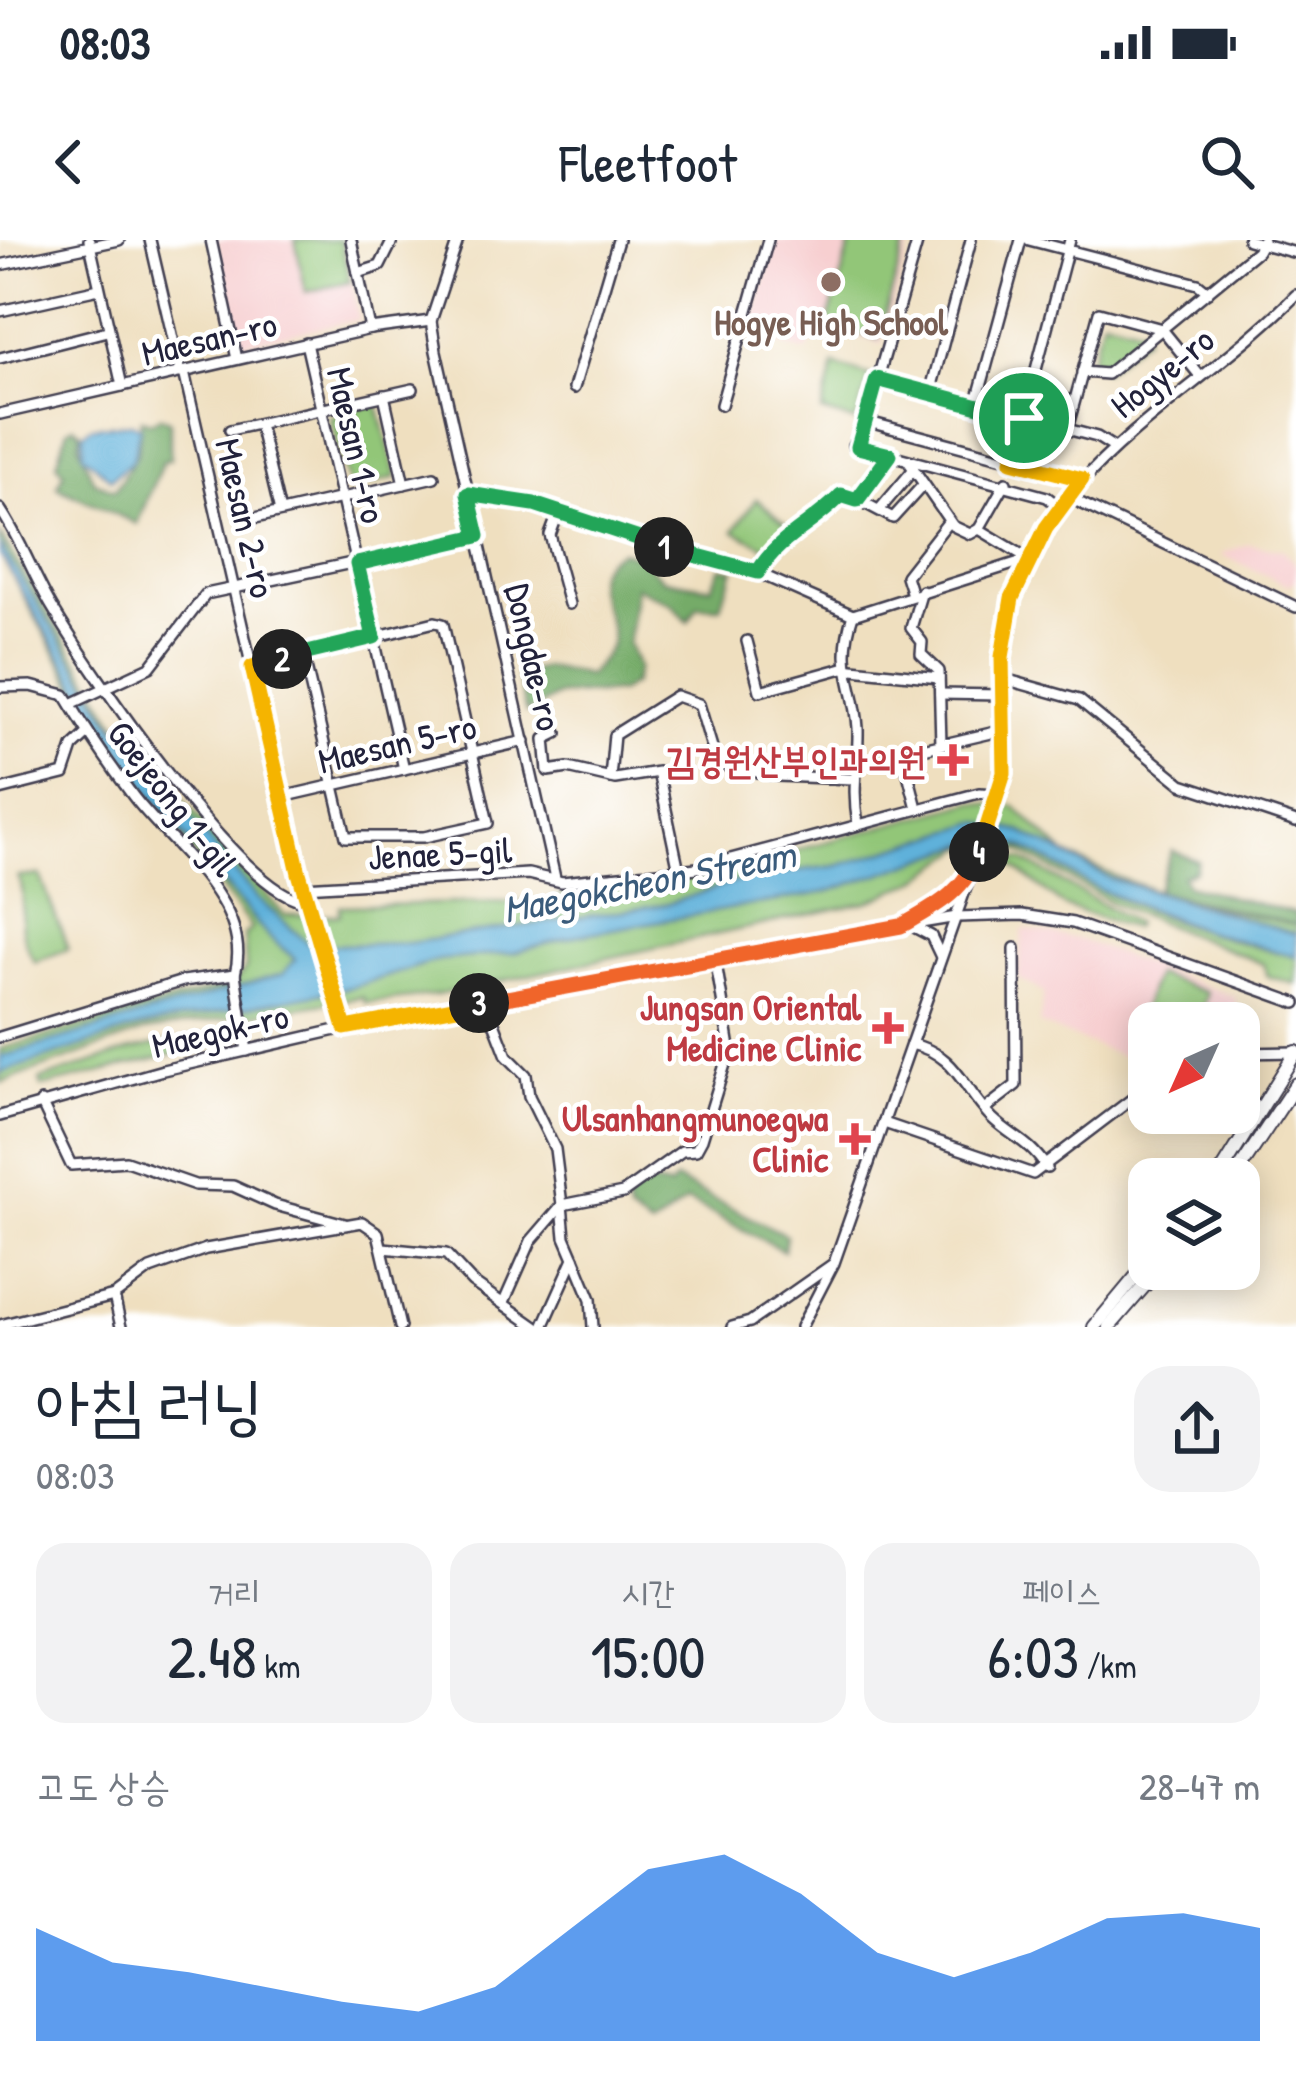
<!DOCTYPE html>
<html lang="ko">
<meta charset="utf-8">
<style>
:root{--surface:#fff;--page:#f2f2f3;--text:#1f2937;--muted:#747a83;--accent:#1a73e8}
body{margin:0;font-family:"Patrick Hand","Poor Story",sans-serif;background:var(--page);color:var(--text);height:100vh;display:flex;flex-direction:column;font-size:45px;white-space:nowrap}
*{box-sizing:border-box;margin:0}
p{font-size:39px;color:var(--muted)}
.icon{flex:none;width:66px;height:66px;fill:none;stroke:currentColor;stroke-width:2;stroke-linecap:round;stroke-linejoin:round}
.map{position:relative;height:1087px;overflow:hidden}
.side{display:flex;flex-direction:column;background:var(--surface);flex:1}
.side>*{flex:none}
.needle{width:78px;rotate:225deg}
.fabs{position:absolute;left:1128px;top:762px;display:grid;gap:24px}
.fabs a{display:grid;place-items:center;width:132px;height:132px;border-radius:24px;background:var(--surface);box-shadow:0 6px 30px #0003;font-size:60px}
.pin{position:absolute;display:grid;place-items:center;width:102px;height:102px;color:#fff;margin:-51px;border:6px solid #fff;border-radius:50%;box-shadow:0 3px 12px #0007}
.km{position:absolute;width:60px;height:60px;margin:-30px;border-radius:50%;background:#222;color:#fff;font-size:33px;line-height:60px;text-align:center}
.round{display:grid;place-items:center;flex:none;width:126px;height:126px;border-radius:36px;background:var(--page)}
.overview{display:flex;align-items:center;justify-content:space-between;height:204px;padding:0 36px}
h1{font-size:66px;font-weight:600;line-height:90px}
.figures{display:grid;grid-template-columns:repeat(3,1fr);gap:18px;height:204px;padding:12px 36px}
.figures div{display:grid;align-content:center;border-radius:30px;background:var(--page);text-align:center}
.figures b{font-size:60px;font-weight:600}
.figures small{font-size:33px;font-weight:400}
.figures p{font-size:33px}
.chart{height:336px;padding:24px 36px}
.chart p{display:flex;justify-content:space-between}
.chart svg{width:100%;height:216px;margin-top:12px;fill:var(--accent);opacity:.7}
.status{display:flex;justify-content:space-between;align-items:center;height:84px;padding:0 60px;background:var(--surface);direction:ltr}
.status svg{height:33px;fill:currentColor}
header{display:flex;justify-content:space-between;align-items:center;height:156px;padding:0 36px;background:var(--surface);font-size:54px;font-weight:600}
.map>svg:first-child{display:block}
.built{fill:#f7cfd0}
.green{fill:#92c678;stroke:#5a745a;stroke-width:3}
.forest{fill:#75ab68;stroke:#4c6652;stroke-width:3}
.water{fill:#5fb1da;stroke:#406a8a;stroke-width:3}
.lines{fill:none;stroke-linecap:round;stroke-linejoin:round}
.minor-casing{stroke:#413e4f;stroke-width:14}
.major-casing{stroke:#413e4f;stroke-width:16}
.minor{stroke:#fff;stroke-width:9}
.major{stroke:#fff;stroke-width:12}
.split-1-casing{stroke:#fff;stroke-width:24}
.split-2-casing{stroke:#fff;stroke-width:24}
.split-3-casing{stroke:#fff;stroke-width:24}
.split-4-casing{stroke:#fff;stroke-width:24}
.split-5-casing{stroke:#fff;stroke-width:24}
.split-1{stroke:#22a559;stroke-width:15}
.split-2{stroke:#22a559;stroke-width:15}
.split-3{stroke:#f5b400;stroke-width:15}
.split-4{stroke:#f0652b;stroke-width:15}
.split-5{stroke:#f5b400;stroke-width:15}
.education-dot{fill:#8d6e63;stroke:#fff;stroke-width:4.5}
.health-dot{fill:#e0444e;stroke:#fff;stroke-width:4.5}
.labels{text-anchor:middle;stroke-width:9;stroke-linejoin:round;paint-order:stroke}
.education-label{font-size:36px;font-weight:bold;fill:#785e54;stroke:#fff}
.street-label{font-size:36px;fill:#22223b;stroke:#fff}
.health-label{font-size:36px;font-weight:bold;fill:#be3a42;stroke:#fff;text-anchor:end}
.water-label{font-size:39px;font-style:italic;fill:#3a5b7b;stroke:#fff}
</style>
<div class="status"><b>08:03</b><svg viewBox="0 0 49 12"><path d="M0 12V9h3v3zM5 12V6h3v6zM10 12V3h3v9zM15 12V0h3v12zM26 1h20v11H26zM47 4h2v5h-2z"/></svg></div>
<header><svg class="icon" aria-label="back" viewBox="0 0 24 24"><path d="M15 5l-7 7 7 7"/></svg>Fleetfoot<svg class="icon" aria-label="search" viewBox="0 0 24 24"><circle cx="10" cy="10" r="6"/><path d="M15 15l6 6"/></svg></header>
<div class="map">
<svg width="1296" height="1087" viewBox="0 0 1296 1087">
<rect width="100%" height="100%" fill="#fff"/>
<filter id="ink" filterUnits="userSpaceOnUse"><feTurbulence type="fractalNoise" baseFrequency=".00833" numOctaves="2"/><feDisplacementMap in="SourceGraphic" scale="24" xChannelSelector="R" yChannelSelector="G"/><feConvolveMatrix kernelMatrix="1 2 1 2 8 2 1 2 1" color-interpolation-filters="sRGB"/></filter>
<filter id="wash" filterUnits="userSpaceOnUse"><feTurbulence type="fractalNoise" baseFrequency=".004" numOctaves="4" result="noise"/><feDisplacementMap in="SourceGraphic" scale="48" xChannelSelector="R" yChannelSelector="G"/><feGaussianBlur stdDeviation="2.7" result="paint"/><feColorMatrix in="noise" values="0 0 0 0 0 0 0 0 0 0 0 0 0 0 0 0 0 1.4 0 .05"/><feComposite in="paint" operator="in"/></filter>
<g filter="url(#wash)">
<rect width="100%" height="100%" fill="#efdfbf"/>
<g class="built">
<polygon points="217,0 344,0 359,80 243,103 238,99"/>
<polygon points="776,0 912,0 881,104 816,84 807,112 748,95"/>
<polygon points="1249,304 1283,310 1296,325 1296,341 1287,345 1220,314"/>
<polygon points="1023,689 1078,699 1235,757 1236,765 1223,783 1149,783 1149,827 1039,784 1044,753 1018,738"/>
</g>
<g class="green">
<polygon points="295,0 341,0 350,42 306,52"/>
<polygon points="852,0 907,0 878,99 827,84"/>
<polygon points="1103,78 1142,88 1145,97 1104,131 1089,124"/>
<polygon points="834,125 870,136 856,182 822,172"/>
<polygon points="377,163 397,237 350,250 330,177"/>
<polygon points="756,259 795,291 770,309 734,291"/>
<polygon points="0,295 117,484 284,675 340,675 340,666 547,661 572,651 681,641 973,562 1015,567 1065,614 1122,639 1194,663 1296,685 1296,694 1111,639 1022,592 979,582 837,626 753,636 668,664 410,703 311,706 257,658 114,486 0,305"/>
<polygon points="0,314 106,492 152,556 267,695 295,719 283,734 0,817 0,809 233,744 246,728 244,695 252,688 101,495"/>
<path d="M999,600C1037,609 1065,634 1100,650C1161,679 1230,702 1296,717V744L1267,736L1263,724L1112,663L1020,611L965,607L918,640L867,662L437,755L365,763L363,757L145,791L0,843V833L141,787L352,747L438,720L513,713L578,695L806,655L954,605Z"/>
<polygon points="1002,617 1023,620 1135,683 1133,688 1065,667"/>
<path d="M40,635L68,709L35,722C8,678 32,666 18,637Z"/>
<polygon points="1155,734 1207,753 1197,783 1149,783 1149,818 1127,810"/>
<polygon points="238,788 236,799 42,847 40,840 128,811"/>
</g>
<g class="forest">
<polygon points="160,177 170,181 170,219 163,221 137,284 57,247 64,232 57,223 68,189 74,186 81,192 79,204 93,240 115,250 138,212 141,179 151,182"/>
<path d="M621,311L638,316L663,339L711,347L721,327L734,329L720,367L698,366L688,381L672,364L636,347L628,403L638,428L633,444L620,452L559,455L526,473L517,435L545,427L589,435C596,426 608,414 611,404C617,373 571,333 621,311Z"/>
<polygon points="1172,611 1198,621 1195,631 1182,636 1187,645 1296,674 1296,685 1157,651"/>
<polygon points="676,940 786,995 784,1011 687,961 651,988 629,973 626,957 644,942 669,947"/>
</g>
<g class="water">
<polygon points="131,183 140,187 133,220 111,239 83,214 83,193 91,187"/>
<polygon points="0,305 114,486 257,658 311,706 410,703 668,664 753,636 837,626 979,582 1022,592 1111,639 1296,694 1296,717 1206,691 1100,650 1022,606 975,601 827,652 578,695 513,713 438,720 352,747 141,787 0,833 0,817 283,734 295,719 267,695 152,556 106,492 0,314"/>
</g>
</g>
<g filter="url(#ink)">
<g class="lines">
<defs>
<g id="minor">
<polyline points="89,0 122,146"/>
<polyline points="150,0 181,133"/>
<polyline points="211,0 237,119"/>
<polyline points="351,0 370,89"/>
<polyline points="458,0 431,81 436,111 555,638"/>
<polyline points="1029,0 1198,44 1208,52"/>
<polyline points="1248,0 1296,13"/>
<polyline points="0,25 119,0"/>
<polyline points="358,33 380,26 393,0"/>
<polyline points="0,71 99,49"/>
<polyline points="306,103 404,529"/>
<polyline points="0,118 107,91"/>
<polyline points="184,132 299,633 345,788"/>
<polyline points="1082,132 1107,134 1257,11 1263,0"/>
<polyline points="877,139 1097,197 1113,207"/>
<polyline points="574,148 618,0"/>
<polyline points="930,153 971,0"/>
<polyline points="384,155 404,244"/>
<polyline points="721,165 768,0"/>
<polyline points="976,165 1021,0"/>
<polyline points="0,174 370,89 431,81"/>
<polyline points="865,181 1082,239"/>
<polyline points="259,184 280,272"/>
<polyline points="1067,189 1099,72 1162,89 1200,136"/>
<polyline points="230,190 413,149"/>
<polyline points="853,205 1047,257 1060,267"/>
<polyline points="858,207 918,0"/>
<polyline points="908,221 953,286 970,294 979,289 1029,319"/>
<polyline points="1012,221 1070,0"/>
<polyline points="468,254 534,264 688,316 742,326 853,375 1029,319"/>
<polyline points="1068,257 1296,367"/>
<polyline points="857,259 893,278 923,245"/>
<path d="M0,269C21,300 33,335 52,367C86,424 245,661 307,661"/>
<polyline points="880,269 914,229"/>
<polyline points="559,271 550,295 569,364"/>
<polyline points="251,279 434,237"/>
<polyline points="979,289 1006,242"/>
<path d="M758,332C778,297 816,283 841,255L857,259L890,215"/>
<polyline points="922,351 911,388 922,402 921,414 939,431 941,505"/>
<polyline points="912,355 906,336 949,281"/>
<path d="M853,375C836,426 855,441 858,488C859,522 851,546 858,584"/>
<polyline points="747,401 760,451 843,428 939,438"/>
<polyline points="252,427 435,382 443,384 488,583 424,597 346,597 303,414"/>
<polyline points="1001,438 1079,460 1182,544 1296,582"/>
<path d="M0,447L31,446L65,455C86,490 108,523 133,556C170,605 254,664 235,734L183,741L0,797"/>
<polyline points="940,454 1002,455"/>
<polyline points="71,464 150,427 206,354 478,296"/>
<polyline points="557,493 545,499 548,531 568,528 615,539 658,532 678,626"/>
<polyline points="610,538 614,495 676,456 699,464 717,524 777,536 853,539"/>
<polyline points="0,550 64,534 73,507 87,494"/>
<polyline points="282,557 525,501"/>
<polyline points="917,568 905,522 910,512 1004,490"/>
<polyline points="303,647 528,634 562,642 697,628 979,553 999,554"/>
<polyline points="907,683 967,641"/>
<polyline points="914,687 931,696 941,717"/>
<polyline points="235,734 247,811"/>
<polyline points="486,762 507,816 526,835 529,856 555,909 562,965 531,1001 504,1062"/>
<path d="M911,804C957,814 962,848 992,878C1013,898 1028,900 1047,928"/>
<polyline points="1239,813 1296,812"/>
<polyline points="41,862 71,925 126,921 195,945 233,946 275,965 345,984"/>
<polyline points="985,869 1016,845 1015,708"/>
<polyline points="0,876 163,830 345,788 681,723 957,677 1022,675 1073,683 1296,763"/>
<polyline points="884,883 1033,934 1149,846"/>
<polyline points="383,1008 446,1014 472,1042 536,1087"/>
<polyline points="574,1018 591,1059 593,1087"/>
<polyline points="114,1056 121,1087"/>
<polyline points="0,1085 114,1056 150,1029 206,1009 362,982 378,993 400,1087"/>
<polyline points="543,1087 574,1018 565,997 562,965 623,953 682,911 696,910 702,899 730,808 715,717"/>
<polyline points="732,1087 750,1082 833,1024"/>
<path d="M801,1087L834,1023L999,554C1010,499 994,443 1005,388C1037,227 1191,162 1296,55"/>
</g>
<g id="major">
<polyline points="1217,939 1296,812"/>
<polyline points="1233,939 1296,844"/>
<polyline points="1094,1087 1149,1021"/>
<polyline points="1109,1087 1159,1029"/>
</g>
</defs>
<use href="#minor" class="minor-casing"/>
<use href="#major" class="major-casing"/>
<use href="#minor" class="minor"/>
<use href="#major" class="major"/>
</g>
</g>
<g class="lines" filter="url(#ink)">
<defs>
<path id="split-1" d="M664,307L758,332C778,297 817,282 841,255L857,260L890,215L858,207L877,139L1024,178"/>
<polyline id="split-2" points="282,419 374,397 357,324 478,296 468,254 534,264 664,307"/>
<polyline id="split-3" points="282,419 252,427 299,633 345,788 479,763"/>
<path id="split-4" d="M479,763L901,686C936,666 965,652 979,612"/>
<polyline id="split-5" points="979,612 1004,533 1002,417 1012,358 1046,288 1082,239 1012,221 1024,178"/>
</defs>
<use href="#split-1" class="split-1-casing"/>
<use href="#split-2" class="split-2-casing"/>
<use href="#split-3" class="split-3-casing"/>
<use href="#split-4" class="split-4-casing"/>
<use href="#split-5" class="split-5-casing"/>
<use href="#split-1" class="split-1"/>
<use href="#split-2" class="split-2"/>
<use href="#split-3" class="split-3"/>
<use href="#split-4" class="split-4"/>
<use href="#split-5" class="split-5"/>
</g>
<circle class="education-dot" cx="831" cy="42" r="12"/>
<g class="health-dot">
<path d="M947 502h12v12h12v12h-12v12h-12v-12h-12v-12h12z"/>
<path d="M882 770h12v12h12v12h-12v12h-12v-12h-12v-12h12z"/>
<path d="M849 881h12v12h12v12h-12v12h-12v-12h-12v-12h12z"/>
</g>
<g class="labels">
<g class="education-label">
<text x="831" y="95">Hogye High School</text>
</g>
<g class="street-label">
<text transform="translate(209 98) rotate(-13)" y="13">Maesan-ro</text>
<text transform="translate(1162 132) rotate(-39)" y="13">Hogye-ro</text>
<text transform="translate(357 205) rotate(77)" y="13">Maesan 1-ro</text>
<text transform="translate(246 278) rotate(77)" y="13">Maesan 2-ro</text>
<text transform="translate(534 417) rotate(77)" y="13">Dongdae-ro</text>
<text transform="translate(397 503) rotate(-13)" y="13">Maesan 5-ro</text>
<text transform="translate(173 558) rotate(52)" y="13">Goejeong 1-gil</text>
<text transform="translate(440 613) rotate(-3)" y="13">Jenae 5-gil</text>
<text transform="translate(220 790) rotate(-13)" y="13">Maegok-ro</text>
</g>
<g class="health-label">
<text x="926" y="533">김경원산부인과의원</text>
<text x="861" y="780">Jungsan Oriental<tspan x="861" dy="41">Medicine Clinic</tspan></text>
<text x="828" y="891">Ulsanhangmunoegwa<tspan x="828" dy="41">Clinic</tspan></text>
</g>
<g class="water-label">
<text transform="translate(649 641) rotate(-11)" y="14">Maegokcheon Stream</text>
</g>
</g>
</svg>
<div class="fabs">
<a><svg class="needle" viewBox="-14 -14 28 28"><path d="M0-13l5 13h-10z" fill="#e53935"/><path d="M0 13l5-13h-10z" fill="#747a83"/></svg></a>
<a><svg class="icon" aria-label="layers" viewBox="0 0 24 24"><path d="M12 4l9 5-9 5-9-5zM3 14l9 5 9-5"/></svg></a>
</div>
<div class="pin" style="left:1024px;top:178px;background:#1e9e55"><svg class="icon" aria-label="arrive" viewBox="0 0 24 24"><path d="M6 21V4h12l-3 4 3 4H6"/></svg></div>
<b class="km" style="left:664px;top:307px">1</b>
<b class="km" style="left:282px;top:419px">2</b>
<b class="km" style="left:479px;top:763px">3</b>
<b class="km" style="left:979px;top:612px">4</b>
</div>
<section class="side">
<div class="overview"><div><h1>아침 러닝</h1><p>08:03</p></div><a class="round"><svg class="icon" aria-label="share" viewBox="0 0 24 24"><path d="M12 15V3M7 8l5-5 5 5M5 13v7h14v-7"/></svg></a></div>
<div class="figures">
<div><p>거리</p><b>2.48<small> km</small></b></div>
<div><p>시간</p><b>15:00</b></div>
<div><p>페이스</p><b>6:03<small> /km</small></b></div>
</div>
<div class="chart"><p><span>고도 상승</span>28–47 m</p>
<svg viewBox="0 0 160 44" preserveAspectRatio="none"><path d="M0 44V21L10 28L20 30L30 33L40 36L50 38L60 33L70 21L80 9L90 6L100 14L110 26L120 31L130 26L140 19L150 18L160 21V44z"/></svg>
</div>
</section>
